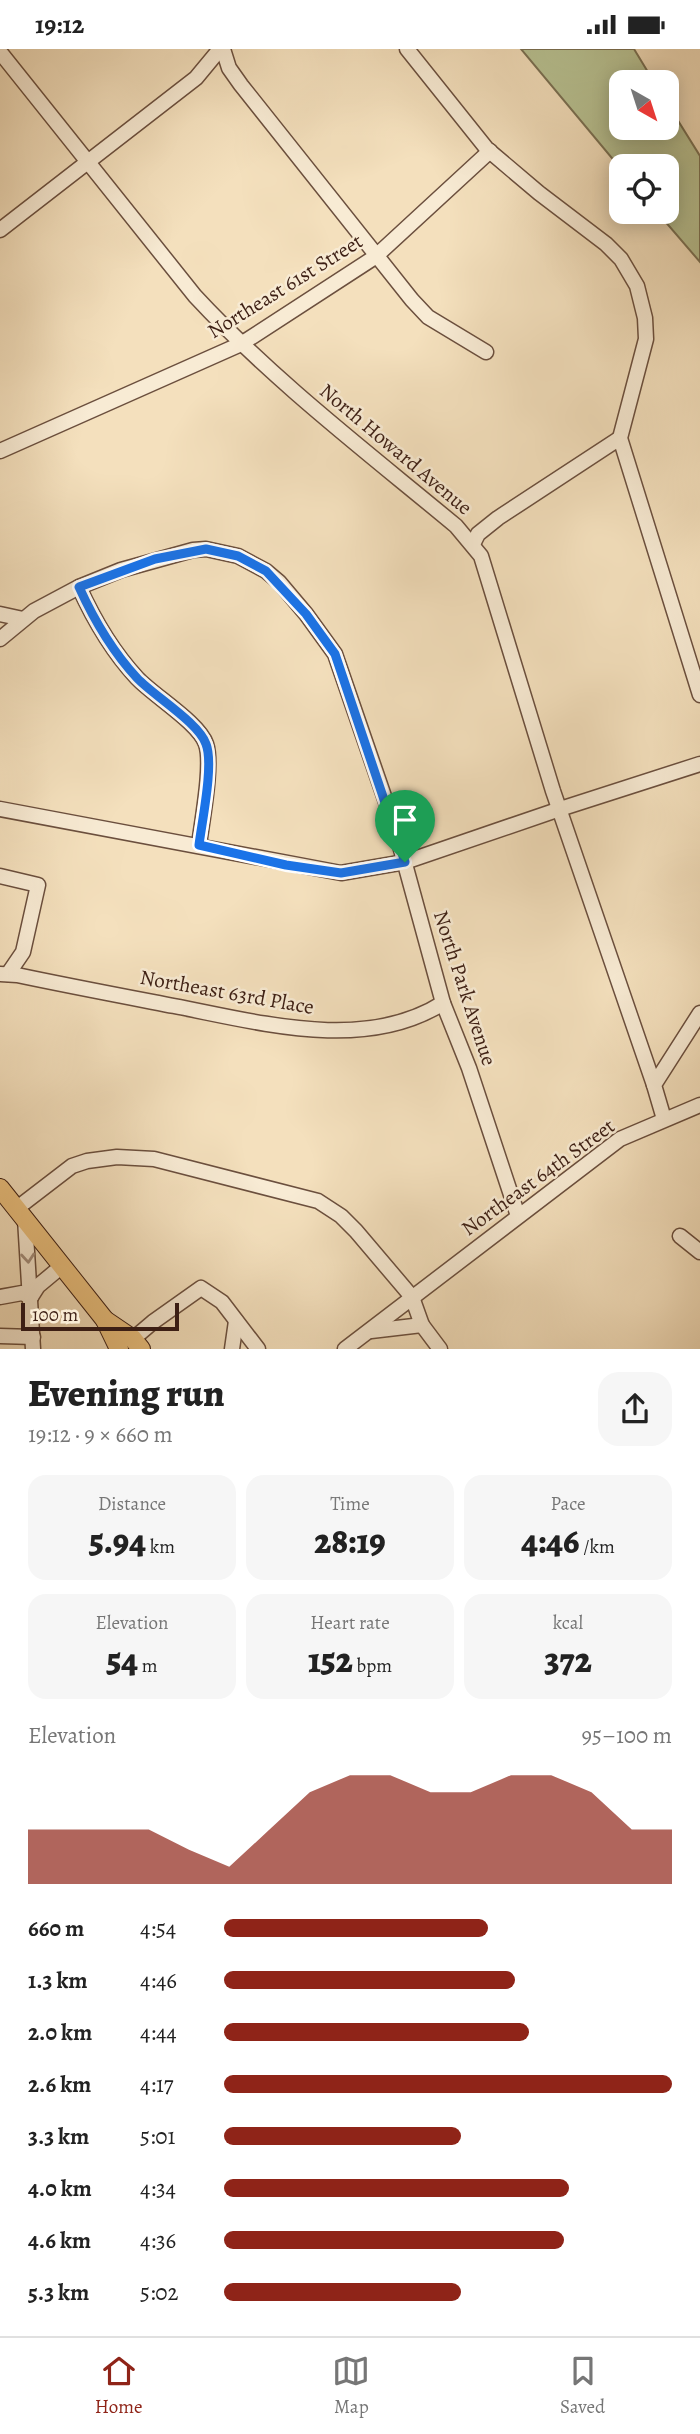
<!DOCTYPE html>
<meta charset="utf-8">
<style>
:root{--surface:#fff;--page:#f6f6f6;--text:#222;--muted:#767676;--line:#e0e0e0;--accent:#8f2418}
body{margin:0;font-family:Alegreya,serif;background:var(--page);color:var(--text);height:100vh;display:flex;flex-direction:column;font-size:26px;white-space:nowrap}
*{box-sizing:border-box;margin:0}
p{font-size:23px;color:var(--muted)}
.icon{flex:none;width:38px;height:38px;fill:none;stroke:currentColor;stroke-width:2;stroke-linecap:round;stroke-linejoin:round}
.map{position:relative;height:1300px;overflow:hidden}
.details{display:flex;flex-direction:column;background:var(--surface);flex:1}
.details>*{flex:none}
.needle{width:46px;rotate:141deg}
.tools{position:absolute;left:609px;top:21px;display:grid;gap:14px}
.tools a{display:grid;place-items:center;width:70px;height:70px;border-radius:14px;background:var(--surface);box-shadow:0 4px 18px #0003;font-size:35px}
.scale{position:absolute;left:21px;bottom:18px;width:158px;box-sizing:border-box;padding-left:7px;border:4px solid #3d1f14;border-top:0;font-size:19px;line-height:24px;white-space:nowrap;color:#3d1f14;-webkit-text-stroke:5px #f8ebd4;paint-order:stroke}
.pin{position:absolute;display:grid;place-items:center;width:60px;height:60px;color:#fff;margin:-72px -30px;border-radius:50% 50% 50% 0;rotate:-45deg;box-shadow:0 0 7px #0007}
.pin .icon{rotate:45deg}
.round{display:grid;place-items:center;flex:none;width:74px;height:74px;border-radius:21px;background:var(--page)}
.overview{display:flex;align-items:center;justify-content:space-between;height:119px;padding:0 28px}
h1{font-size:38px;font-weight:800;line-height:52px}
.stats{display:grid;grid-template-columns:repeat(3,1fr);gap:10px;height:119px;padding:7px 28px}
.stats div{display:grid;align-content:center;border-radius:18px;background:var(--page);text-align:center}
.stats b{font-size:35px;font-weight:800}
.stats small{font-size:19px;font-weight:400}
.stats p{font-size:19px}
.chart{height:196px;padding:14px 28px}
.chart p{display:flex;justify-content:space-between}
.chart svg{width:100%;height:126px;margin-top:7px;fill:var(--accent);opacity:.7}
ul{padding:0 28px;list-style:none;font-size:23px}
li{display:grid;grid-template-columns:112px 84px 1fr;align-items:center;height:52px}
li i{height:18px;border-radius:9px;background:var(--accent)}
.status{display:flex;justify-content:space-between;align-items:center;height:49px;padding:0 35px;background:var(--surface);direction:ltr}
.status svg{height:19px;fill:currentColor}
.dock{display:flex;justify-content:space-around;align-items:center;height:98px;border-top:2px solid var(--line);background:var(--surface);font-size:19px;color:var(--muted)}
.dock a{display:grid;justify-items:center;gap:4px}
.dock .active{color:var(--accent)}
.map>svg:first-child{display:block}
.green{fill:#b8c394;stroke:#7a7154;stroke-width:2}
.lines{fill:none;stroke-linecap:round;stroke-linejoin:round}
.minor-casing{stroke:#6b4f3e;stroke-width:17}
.major-casing{stroke:#3d1f14;stroke-width:20}
.minor{stroke:#f8ebd4;stroke-width:14}
.major{stroke:#eac07e;stroke-width:18}
.oneway{stroke:#a48f7e}
.route-casing{stroke:#fff;stroke-width:14}
.route{stroke:#1a73e8;stroke-width:9}
.labels{text-anchor:middle;stroke-width:5;stroke-linejoin:round;paint-order:stroke}
.street-label{font-size:21px;fill:#3d1f14;stroke:#f8ebd4}
</style>
<div class="status"><b>19:12</b><svg viewBox="0 0 49 12"><path d="M0 12V9h3v3zM5 12V6h3v6zM10 12V3h3v9zM15 12V0h3v12zM26 1h20v11H26zM47 4h2v5h-2z"/></svg></div>
<div class="map">
<svg width="700" height="1300" viewBox="0 0 700 1300">
<rect width="100%" height="100%" fill="#f4e0bd"/>
<filter id="stains"><feTurbulence type="fractalNoise" baseFrequency=".00286" numOctaves="4"/><feColorMatrix values="0 0 0 0 .2 0 0 0 0 .09 0 0 0 0 .02 0 0 0 .5 -.17"/></filter>
<radialGradient id="worn" r=".72"><stop offset=".6" stop-color="#630" stop-opacity="0"/><stop offset="1" stop-color="#630" stop-opacity=".3"/></radialGradient>
<polygon class="green" points="521,0 634,0 654,33 621,33 621,79 667,79 667,54 700,107 700,213 657,163 667,163 667,117 621,117 621,120"/>
<g class="lines">
<defs>
<g id="minor">
<polyline points="223,0 229,19 241,36 412,251 428,268 486,303"/>
<polyline points="407,0 487,100 539,144 606,195 621,210 637,237 645,269 646,290 620,389 700,646"/>
<path d="M0,3L195,247C274,332 367,403 456,477L481,507L553,742L654,1036"/>
<polyline points="0,181 196,29 220,0"/>
<polyline points="0,402 241,295 375,208 490,102"/>
<polyline points="473,495 478,485 498,469 620,389"/>
<path d="M79,538C94,571 112,602 137,629C154,647 199,674 206,695C213,715 202,772 199,796"/>
<polyline points="0,565 23,570"/>
<polyline points="0,590 34,562 79,538 121,521 193,501 206,500 238,507 266,522 279,533 306,565 335,605 396,782 443,954 469,1019 518,1167"/>
<polyline points="0,760 341,824 405,813 560,760 700,715"/>
<polyline points="0,827 38,836 23,903 8,925"/>
<path d="M0,925L17,926C69,937 122,947 174,957C258,973 365,1004 443,954"/>
<polyline points="664,1070 654,1036 700,964"/>
<polyline points="16,1160 72,1117 87,1112 117,1108 154,1110 318,1152 341,1167 356,1182 412,1248 422,1276 440,1300"/>
<polyline points="25,1170 33,1300"/>
<polyline points="680,1187 700,1203"/>
<polyline points="0,1248 22,1244 31,1248"/>
<polyline points="31,1248 38,1237 62,1217"/>
<polyline points="371,1282 422,1276"/>
<polyline points="0,1287 33,1288"/>
<polyline points="133,1290 153,1273 201,1239 222,1253 258,1300"/>
<polyline points="232,1300 236,1272"/>
<polyline points="345,1300 620,1090 700,1056"/>
</g>
<g id="major">
<polyline points="0,1139 105,1271 119,1300"/>
<polyline points="105,1271 133,1290 141,1300"/>
</g>
</defs>
<use href="#minor" class="minor-casing"/>
<use href="#major" class="major-casing"/>
<use href="#minor" class="minor"/>
<use href="#major" class="major"/>
</g>
<defs><path id="oneway-chevron" d="M-2-3.5L2.5 0L-2 3.5" fill="none" stroke-width="1.6" stroke-linecap="round" stroke-linejoin="round" transform="scale(1.75)"/></defs>
<use class="oneway" href="#oneway-chevron" transform="translate(28 1209) rotate(85)"/>
<g class="lines">
<defs>
<path id="route" d="M206,500L238,507L266,522L306,565L335,605L405,813L341,824L286,816L199,796C202,772 214,715 206,695C199,674 154,647 137,629C112,602 94,571 79,538L155,510Z"/>
</defs>
<use href="#route" class="route-casing"/>
<use href="#route" class="route"/>
</g>
<g class="labels">
<g class="street-label">
<text transform="translate(285 237) rotate(-32)" y="7">Northeast 61st Street</text>
<text transform="translate(396 400) rotate(40)" y="7">North Howard Avenue</text>
<text transform="translate(465 939) rotate(72)" y="7">North Park Avenue</text>
<text transform="translate(227 943) rotate(10)" y="7">Northeast 63rd Place</text>
<text transform="translate(538 1128) rotate(-36)" y="7">Northeast 64th Street</text>
</g>
</g>
<rect width="100%" height="100%" filter="url(#stains)"/>
<rect width="100%" height="100%" fill="url(#worn)"/>
</svg>
<div class="tools">
<a><svg class="needle" viewBox="-14 -14 28 28"><path d="M0-13l5 13h-10z" fill="#e53935"/><path d="M0 13l5-13h-10z" fill="#767676"/></svg></a>
<a><svg class="icon" aria-label="locate" viewBox="0 0 24 24"><circle cx="12" cy="12" r="6"/><path d="M12 2v4M12 18v4M2 12h4M18 12h4"/></svg></a>
</div>
<div class="scale">100 m</div>
<div class="pin" style="left:405px;top:813px;background:#1e9e55"><svg class="icon" aria-label="arrive" viewBox="0 0 24 24"><path d="M6 21V4h12l-3 4 3 4H6"/></svg></div>
</div>
<section class="details">
<div class="overview"><div><h1>Evening run</h1><p>19:12 · 9 × 660 m</p></div><a class="round"><svg class="icon" aria-label="share" viewBox="0 0 24 24"><path d="M12 15V3M7 8l5-5 5 5M5 13v7h14v-7"/></svg></a></div>
<div class="stats">
<div><p>Distance</p><b>5.94<small> km</small></b></div>
<div><p>Time</p><b>28:19</b></div>
<div><p>Pace</p><b>4:46<small> /km</small></b></div>
</div>
<div class="stats">
<div><p>Elevation</p><b>54<small> m</small></b></div>
<div><p>Heart rate</p><b>152<small> bpm</small></b></div>
<div><p>kcal</p><b>372</b></div>
</div>
<div class="chart"><p><span>Elevation</span>95–100 m</p>
<svg viewBox="0 0 160 44" preserveAspectRatio="none"><path d="M0 44V25L10 25L20 25L30 25L40 32L50 38L60 25L70 12L80 6L90 6L100 12L110 12L120 6L130 6L140 12L150 25L160 25V44z"/></svg>
</div>
<ul>
<li><b>660 m</b>4:54<i style="width:59%"></i></li>
<li><b>1.3 km</b>4:46<i style="width:65%"></i></li>
<li><b>2.0 km</b>4:44<i style="width:68%"></i></li>
<li><b>2.6 km</b>4:17<i style="width:100%"></i></li>
<li><b>3.3 km</b>5:01<i style="width:53%"></i></li>
<li><b>4.0 km</b>4:34<i style="width:77%"></i></li>
<li><b>4.6 km</b>4:36<i style="width:76%"></i></li>
<li><b>5.3 km</b>5:02<i style="width:53%"></i></li>
</ul>
</section>
<nav class="dock">
<a class="active"><svg class="icon" aria-label="home" viewBox="0 0 24 24"><path d="M3 11l9-7 9 7M6 9v11h12V9"/></svg>Home</a>
<a><svg class="icon" aria-label="map" viewBox="0 0 24 24"><path d="M3 6l6-2 6 2 6-2v14l-6 2-6-2-6 2zM9 4v14M15 6v14"/></svg>Map</a>
<a><svg class="icon" aria-label="saved" viewBox="0 0 24 24"><path d="M7 4h10v16l-5-4-5 4z"/></svg>Saved</a>
</nav>
